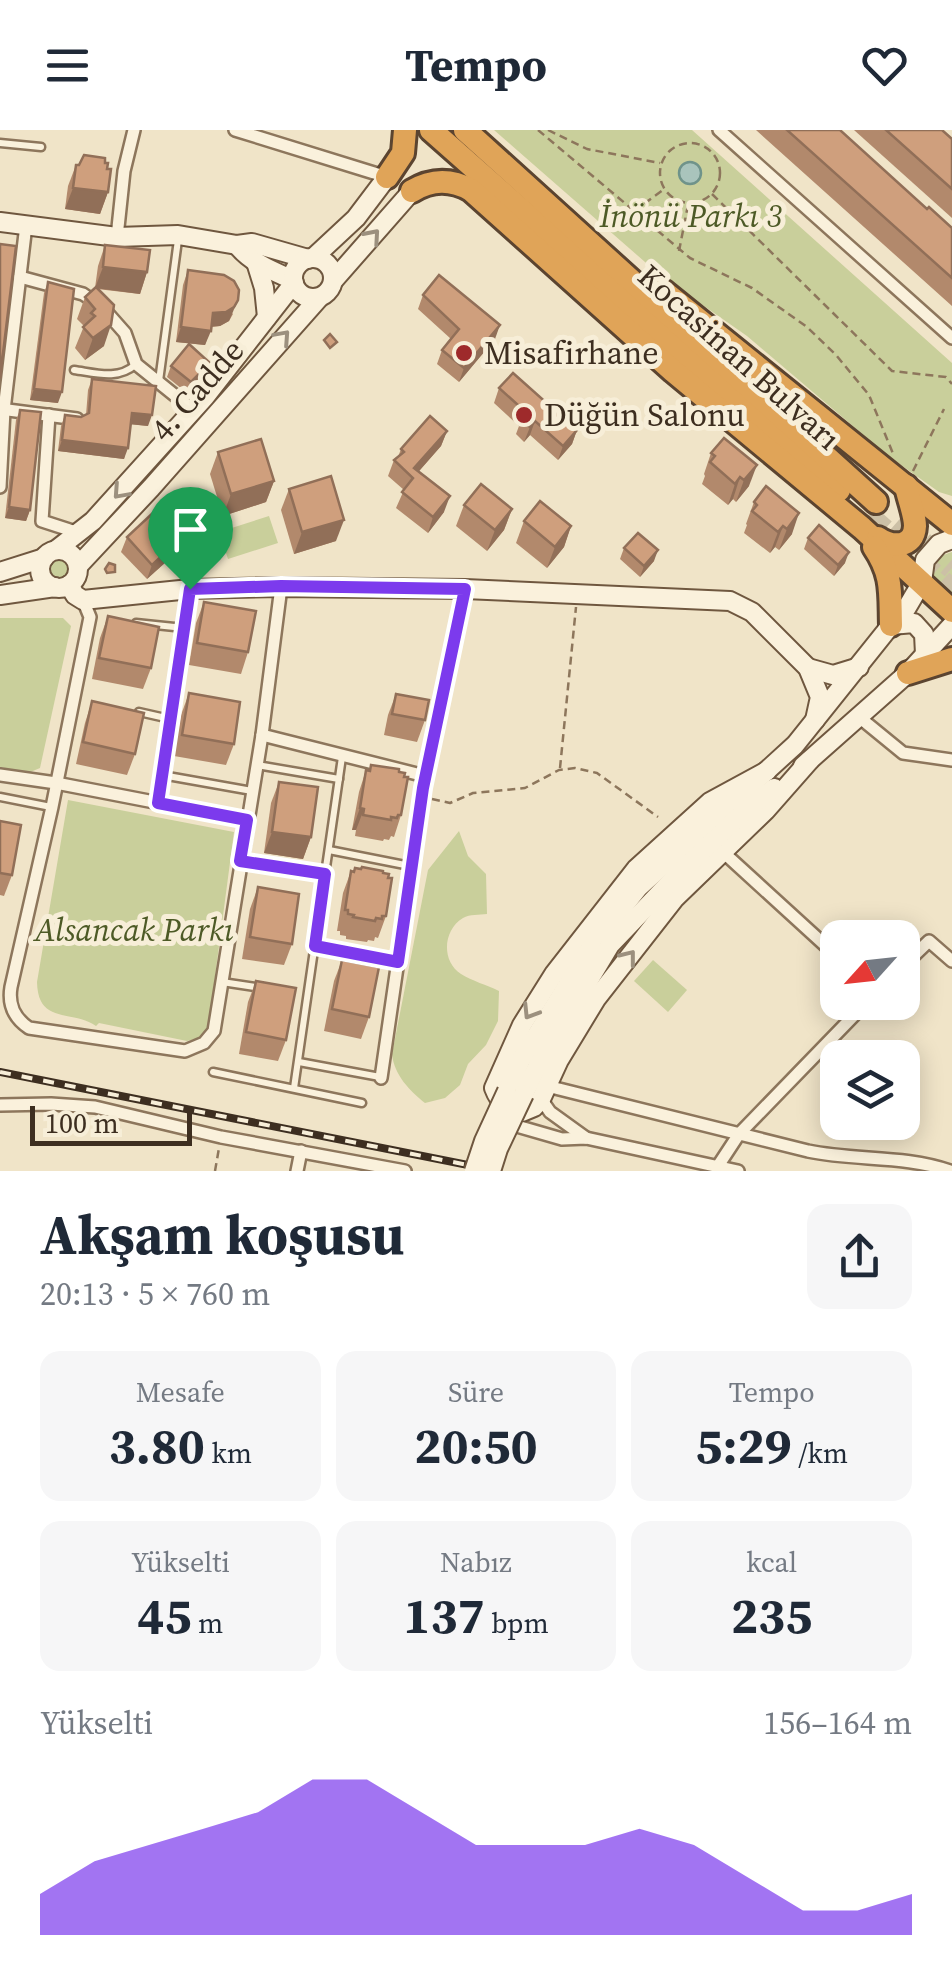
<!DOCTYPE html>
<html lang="tr">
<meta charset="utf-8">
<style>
:root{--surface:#fff;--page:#f6f6f7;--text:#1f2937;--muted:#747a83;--accent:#7c3aed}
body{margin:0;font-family:"Source Serif 4",serif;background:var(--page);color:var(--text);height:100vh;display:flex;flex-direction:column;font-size:38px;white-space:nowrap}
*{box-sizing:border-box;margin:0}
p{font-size:32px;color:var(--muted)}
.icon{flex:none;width:55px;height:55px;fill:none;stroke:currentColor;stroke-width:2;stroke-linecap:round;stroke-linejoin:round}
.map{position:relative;height:1041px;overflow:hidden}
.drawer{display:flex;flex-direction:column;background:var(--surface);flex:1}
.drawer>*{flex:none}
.needle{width:65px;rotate:243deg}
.controls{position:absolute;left:820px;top:790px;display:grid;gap:20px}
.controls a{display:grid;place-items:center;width:100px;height:100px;border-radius:20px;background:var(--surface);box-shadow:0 5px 25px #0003;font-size:50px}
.scale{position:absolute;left:30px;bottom:25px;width:162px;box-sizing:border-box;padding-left:10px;border:5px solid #3d2e20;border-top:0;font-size:28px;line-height:35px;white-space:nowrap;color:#3d2e20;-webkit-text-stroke:8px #f7eed8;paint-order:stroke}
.pin{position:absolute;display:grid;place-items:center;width:85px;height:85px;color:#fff;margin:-102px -42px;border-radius:50% 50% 50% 0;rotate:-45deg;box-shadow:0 0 10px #0007}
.pin .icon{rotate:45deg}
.round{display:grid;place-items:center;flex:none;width:105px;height:105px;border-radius:20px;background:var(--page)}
.headline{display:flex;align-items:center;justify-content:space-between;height:170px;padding:0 40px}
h1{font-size:55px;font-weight:700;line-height:75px}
.metrics{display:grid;grid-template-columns:repeat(3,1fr);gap:15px;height:170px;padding:10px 40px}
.metrics div{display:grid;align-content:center;border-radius:20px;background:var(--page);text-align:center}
.metrics b{font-size:50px;font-weight:700}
.metrics small{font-size:28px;font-weight:400}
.metrics p{font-size:28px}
.chart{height:280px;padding:20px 40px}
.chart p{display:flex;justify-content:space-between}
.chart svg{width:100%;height:180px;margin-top:10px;fill:var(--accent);opacity:.7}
header{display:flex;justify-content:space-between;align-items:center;height:130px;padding:0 40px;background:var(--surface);font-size:45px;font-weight:700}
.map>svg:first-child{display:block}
.green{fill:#c9cf9b}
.water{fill:#a9c4bc;stroke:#6f938a;stroke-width:2.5}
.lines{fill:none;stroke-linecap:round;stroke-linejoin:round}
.highway-tunnel{stroke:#ccc0a6;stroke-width:22;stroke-dasharray:22 11;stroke-linecap:butt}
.lane-casing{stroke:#8d765c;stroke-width:11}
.street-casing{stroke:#8d765c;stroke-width:16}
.secondary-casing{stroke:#6f573f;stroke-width:22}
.highway-casing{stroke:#5b4430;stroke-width:28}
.path{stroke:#8d765c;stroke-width:2.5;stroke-dasharray:8 5;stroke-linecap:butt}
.lane{stroke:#faf1dc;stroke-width:6}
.street{stroke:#faf1dc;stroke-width:11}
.secondary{stroke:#faf1dc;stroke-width:18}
.highway{stroke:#e0a458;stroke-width:22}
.rail-casing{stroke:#3d2e20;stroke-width:8}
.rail{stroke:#f7eed8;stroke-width:4;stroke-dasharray:11;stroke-linecap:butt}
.secondary-bridge-casing{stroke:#6f573f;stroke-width:22;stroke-linecap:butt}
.secondary-bridge{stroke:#faf1dc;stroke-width:18}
.wall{fill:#b2896c}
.shaded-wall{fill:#916f58}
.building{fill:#cf9f7d;stroke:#916f58;stroke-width:2.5}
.oneway{stroke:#9c907e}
.route-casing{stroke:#fff;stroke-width:20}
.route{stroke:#7c3aed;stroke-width:12}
.poi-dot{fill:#9e2a2b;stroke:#f7eed8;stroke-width:4}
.labels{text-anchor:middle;stroke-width:10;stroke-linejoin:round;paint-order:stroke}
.park-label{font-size:32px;font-style:italic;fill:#4d5a26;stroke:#f7eed8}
.poi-label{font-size:32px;fill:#3d2e20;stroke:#f7eed8;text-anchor:start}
.street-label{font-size:32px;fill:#3d2e20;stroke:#f7eed8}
</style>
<header><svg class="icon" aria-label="menu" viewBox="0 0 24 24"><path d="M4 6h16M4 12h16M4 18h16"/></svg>Tempo<svg class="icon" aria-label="heart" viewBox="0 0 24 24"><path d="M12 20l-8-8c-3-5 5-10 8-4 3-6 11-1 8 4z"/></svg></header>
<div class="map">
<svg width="952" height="1041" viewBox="0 0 952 1041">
<rect width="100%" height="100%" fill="#f0e4c8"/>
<g class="green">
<polygon points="494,0 692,0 952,233 952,366 939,362 887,325 747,206 661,146"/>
<polygon points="269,386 278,413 228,429 219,402"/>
<path d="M952,422V471L931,450C932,435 937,426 952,422Z"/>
<circle cx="60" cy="440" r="12"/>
<polygon points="0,488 63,488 71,496 40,638 28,643 0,637"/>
<path d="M68,670L234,702L208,900L199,908L187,911L99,893L96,896C71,879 38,895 37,852Z"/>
<path d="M459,701L468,726L486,744L487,784C479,785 470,784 463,788C443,800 441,831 461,844C472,851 487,855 499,861L498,891L486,915L468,934L460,955L445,968L425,973C410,961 394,945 392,924L428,740Z"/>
<polygon points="653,830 687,860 668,882 634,851"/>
</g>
<circle class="water" cx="690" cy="43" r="11"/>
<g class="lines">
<g class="highway-tunnel">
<polyline points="868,385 952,460"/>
<polyline points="898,391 952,438"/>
</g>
<defs>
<g id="lane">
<polyline points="0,13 41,17"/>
<path d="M74,240C96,243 118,250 135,235"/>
<polyline points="159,251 178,110"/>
<polyline points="136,493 184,498"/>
<polyline points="139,582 170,589"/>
<polyline points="257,635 339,649"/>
<polyline points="162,645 252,661"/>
<polyline points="0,667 51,677"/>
<polyline points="158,671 190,461"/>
<polyline points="329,720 410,736"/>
<polyline points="243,731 325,744"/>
<polyline points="315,816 396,831"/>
<polyline points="222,852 262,858"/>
<polyline points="299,932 380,947"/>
<polyline points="213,942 362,973"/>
<polyline points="294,958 342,627"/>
</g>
<g id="street">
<polyline points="235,0 387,47"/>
<polyline points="719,0 952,208"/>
<polyline points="117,107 124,41 134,0"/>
<polyline points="20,147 83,164 102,177 125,203 136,234 193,280"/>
<polyline points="0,279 77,289"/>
<polyline points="49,285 42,391 79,403"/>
<polyline points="0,357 4,280 26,95"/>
<path d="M83,470L90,487L52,677L11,857C8,875 14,888 29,898L185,921L204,913L214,901L262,605L281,457"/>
<polyline points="859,587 903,623 952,630"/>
<polyline points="262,605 425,646"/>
<polyline points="0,645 56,653 247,690"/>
<polyline points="723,722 838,827"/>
<polyline points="902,837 929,811 952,831"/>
<polyline points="381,948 423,658 465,459"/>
<path d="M547,956L808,1021C856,1031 904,1025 950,1041"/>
<polyline points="541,969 550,982 586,1008"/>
<polyline points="0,975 51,974 95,977 221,1007 405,1041"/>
<polyline points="503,992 562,1009 586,1008 738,1041"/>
<polyline points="718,1036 739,1004 867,872"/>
<polyline points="297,1041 301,1021"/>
</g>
<g id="secondary">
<polyline points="0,92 117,107 178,105 237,115 252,113 308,129"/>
<path d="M237,115C251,133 273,141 293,150"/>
<circle cx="313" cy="148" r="20"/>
<polyline points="313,128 356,88 387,47"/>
<polyline points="256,132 264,158 267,187"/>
<polyline points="333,151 412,61"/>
<polyline points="56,420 93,391 205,267 294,153"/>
<circle cx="59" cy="439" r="19"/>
<polyline points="78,436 151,358 319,168"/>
<polyline points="0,442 44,428"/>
<polyline points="69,455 75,465 83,470 190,459 281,457 465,459 730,471 752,482 808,538 820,567 815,590"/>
<polyline points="0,465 55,457"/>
<polyline points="891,495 914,493 924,504 925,524"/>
<polyline points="808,538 833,545 859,537"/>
<polyline points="803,636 908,543 952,495"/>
<path d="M767,641L710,672L636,739L554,844L522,895L494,958C500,974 507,977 522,982L534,977L541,969L559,930L596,869L675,768L766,680L810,630"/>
<polyline points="507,961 521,930 591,817 639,757 795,615 891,495 906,479 922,452 925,430 939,414 952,409"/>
<polyline points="524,964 538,935 610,815 677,745 748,678 774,658"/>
</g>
<g id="highway">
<polyline points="431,0 839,360"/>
<polyline points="465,0 876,372"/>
<polyline points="387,47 403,23 405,0"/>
<path d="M412,61C432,49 451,49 471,60L673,241L862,398L952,481"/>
<polyline points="663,161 952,394"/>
<path d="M878,408C891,417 914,419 915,396C915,384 908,368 906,356"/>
<path d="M874,417C893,445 890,463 891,495"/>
<polyline points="908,543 952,529"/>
</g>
</defs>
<use href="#lane" class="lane-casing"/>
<use href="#street" class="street-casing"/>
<use href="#secondary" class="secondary-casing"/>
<use href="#highway" class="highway-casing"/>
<g class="path">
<polyline points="538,0 690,128 752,158 807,197 836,225 869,265 894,326"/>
<polyline points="548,0 587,19 660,33"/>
<circle cx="690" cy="43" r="30"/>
<polyline points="712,64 892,241 946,247 952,254"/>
<polyline points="634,81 663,60"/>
<polyline points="679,121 688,75"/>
<polyline points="913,341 944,279"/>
<polyline points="560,638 576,477"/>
<polyline points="432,669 450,673 473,663 525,658 559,640 575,638 597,643 658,687"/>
<polyline points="215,1041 219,1018"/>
</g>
<use href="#lane" class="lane"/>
<use href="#street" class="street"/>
<use href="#secondary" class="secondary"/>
<use href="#highway" class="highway"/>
<defs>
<polyline id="rail" points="0,942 498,1041"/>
</defs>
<use href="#rail" class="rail-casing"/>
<use href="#rail" class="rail"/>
<defs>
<g id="secondary-bridge">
<polyline points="474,1041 484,1011 507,961"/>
<polyline points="491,1041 498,1019 524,964"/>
</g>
</defs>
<use href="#secondary-bridge" class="secondary-bridge-casing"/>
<use href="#secondary-bridge" class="secondary-bridge"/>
</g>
<g class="wall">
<polygon points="756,0 840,0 927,79 952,98 952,176"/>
<polygon points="854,0 942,0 952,9 952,88"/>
<polygon points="105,33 108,62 100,84 65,79 68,56 76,35"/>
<polygon points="105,115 147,142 140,164 97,159 104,216 85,230 75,218 84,196 77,189 85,167 95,158 98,136"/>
<polygon points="188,140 233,184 229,191 220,196 211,197 205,215 176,212 183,155"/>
<polygon points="48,152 58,273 30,270 44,163"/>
<polygon points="423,165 495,209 459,252 437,234 442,220 451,209 418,179"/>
<polygon points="210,233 206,244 187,263 167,247 171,236"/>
<polygon points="92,249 148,296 130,294 124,329 58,321 61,296 65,285 81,287 86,285 88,260"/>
<polygon points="499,258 577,300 572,314 558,330 530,305 524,312 516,304 519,296 494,273"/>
<polygon points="20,280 30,380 26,391 5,388 16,290"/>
<polygon points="447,301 441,316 419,341 444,382 428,403 396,378 404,360 388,346 394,330 398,327 401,319"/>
<polygon points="724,308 749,356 736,372 733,369 728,375 702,354 705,346 704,344 711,323"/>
<polygon points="218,322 274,351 266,372 223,386 210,344"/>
<polygon points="766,356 792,404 779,420 775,417 770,423 744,403 747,395 746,394 754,372"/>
<polygon points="289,359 336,411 294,424 281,380"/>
<polygon points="464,375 512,379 504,400 487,421 456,396"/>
<polygon points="524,391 571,396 564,417 547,438 516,413"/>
<polygon points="127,407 177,422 147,449 121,422"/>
<polygon points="808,408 845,433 834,446 804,419"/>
<polygon points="624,418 654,431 640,447 620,429"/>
<polygon points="216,428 213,435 201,446 196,446 188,438 191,431"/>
<polygon points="204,472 248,522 241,544 189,535 196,493"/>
<polygon points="108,486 151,538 143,559 92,549 100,508"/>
<polygon points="189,563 234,614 226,635 174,626 181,585"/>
<polygon points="396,564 425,590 417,612 384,605 388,585"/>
<polygon points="92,571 135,624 127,645 76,634 85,593"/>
<polygon points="371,635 401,685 394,707 391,706 389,710 384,709 383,711 355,706 356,700 352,700 359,662 366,640 369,641"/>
<polygon points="279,652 311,707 303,729 264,723 271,673"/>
<polygon points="0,691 12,745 4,766 0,765"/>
<polygon points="351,741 386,786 378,808 375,807 374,811 368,810 367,812 346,809 346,806 340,805 340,801 337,801 343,763"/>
<polygon points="258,757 292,814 284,835 242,829 250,779"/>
<polygon points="342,830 369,887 361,909 324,901 334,851"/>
<polygon points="256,851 286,910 278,931 239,924 248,872"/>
</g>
<g class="shaded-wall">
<polygon points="73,58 108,62 100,84 65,79"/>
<polygon points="103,137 147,142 140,164 95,158"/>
<polygon points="238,170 229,191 220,196 207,197 213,183"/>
<polygon points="111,195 104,216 85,230 93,208"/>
<polygon points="500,195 495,209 459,252 464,238"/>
<polygon points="181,197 211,201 205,215 176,212"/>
<polygon points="210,233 206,244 187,263 191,252"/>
<polygon points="34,259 62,262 58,273 30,270"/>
<polygon points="132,283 152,285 148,296 128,294"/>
<polygon points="535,291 530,305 524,312 530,297"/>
<polygon points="577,300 572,314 558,330 563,316"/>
<polygon points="447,301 441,316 413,348 414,338"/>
<polygon points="62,310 128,318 124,329 58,321"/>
<polygon points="757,335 749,356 736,372 744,350"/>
<polygon points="740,347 733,369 728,375 735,354"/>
<polygon points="274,351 266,372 223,386 231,364"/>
<polygon points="450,366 444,382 428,403 433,387"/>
<polygon points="9,377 30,380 26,391 5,388"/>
<polygon points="512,379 504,400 487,421 495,400"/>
<polygon points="799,383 792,404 779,420 787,399"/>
<polygon points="344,390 336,411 294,424 302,402"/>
<polygon points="571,396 564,417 547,438 555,417"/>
<polygon points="783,396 775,417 770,423 778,402"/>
<polygon points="182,407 177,422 147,449 152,435"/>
<polygon points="658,420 654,431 640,447 644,436"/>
<polygon points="849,422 845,433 834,446 838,435"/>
<polygon points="216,428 213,435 201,446 196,446 198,439"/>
<polygon points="360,678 364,679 356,700 352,700"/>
<polygon points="272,702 311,707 303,729 264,723"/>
</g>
<g class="building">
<polygon points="787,0 840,0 927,79 929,77 952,98 952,148"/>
<polygon points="886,0 942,0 952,9 952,59"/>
<polygon points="84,25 105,28 105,33 108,33 107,39 111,39 108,62 73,58 76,35 79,35"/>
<polygon points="0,114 16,116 0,248"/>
<polygon points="105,115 150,120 147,142 103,137"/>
<polygon points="188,140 224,145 234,151 239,160 238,170 234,177 226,182 213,183 211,201 181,197"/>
<polygon points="439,145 500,195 464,238 442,220 459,199 423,165"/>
<polygon points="48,152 74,159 62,262 34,259"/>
<polygon points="96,157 114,175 111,195 93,208 83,197 95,186 91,183 95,179 85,167"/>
<polygon points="330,204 337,212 330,218 324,210"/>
<polygon points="189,214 210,233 191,252 171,236"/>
<polygon points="513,243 577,300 563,316 535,291 530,297 521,290 527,283 499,258"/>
<polygon points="92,249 156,256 152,285 132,283 128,318 62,310 65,285 81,287 89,283"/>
<polygon points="20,280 41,282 30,380 9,377"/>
<polygon points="430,286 447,301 414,338 450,366 433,387 402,362 413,348 394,330 404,322 401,319"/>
<polygon points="724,308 757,335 744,350 740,347 735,354 710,332 715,326 711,323"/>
<polygon points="261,309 274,351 231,364 218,322"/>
<polygon points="331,346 344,390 302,402 289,359"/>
<polygon points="481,354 512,379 495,400 464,375"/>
<polygon points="766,356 799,383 787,399 783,396 778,402 752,381 757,375 754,372"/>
<polygon points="540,371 571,396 555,417 524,391"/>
<polygon points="156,380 182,407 152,435 127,407"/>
<polygon points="819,395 849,422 838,435 808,408"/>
<polygon points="638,403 658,420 644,436 624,418"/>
<polygon points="205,417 216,428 204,439 198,439 191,431"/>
<polygon points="109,433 115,435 115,442 107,443 105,439"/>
<polygon points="204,472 256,481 248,522 197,513"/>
<polygon points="108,486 159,497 151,538 99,528"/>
<polygon points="189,563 240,572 234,614 182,605"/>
<polygon points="396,564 429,570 425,590 392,584"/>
<polygon points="92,571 144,583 135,624 83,612"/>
<polygon points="371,635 399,639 399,642 405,643 404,647 408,647 401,685 398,685 397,688 391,687 391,690 363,685 364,679 360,678 366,640 370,641"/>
<polygon points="279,652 318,657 311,707 272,702"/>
<polygon points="0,691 21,695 12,745 0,743"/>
<polygon points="362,737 383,741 383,743 389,744 388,748 392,748 386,786 382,786 382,789 376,788 375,791 353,787 354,785 348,784 348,780 345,780 351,741 354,742 355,738 361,739"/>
<polygon points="258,757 299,764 292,814 250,807"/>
<polygon points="342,830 379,837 369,887 332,879"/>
<polygon points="256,851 296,858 286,910 246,902"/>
</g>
<defs><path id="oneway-chevron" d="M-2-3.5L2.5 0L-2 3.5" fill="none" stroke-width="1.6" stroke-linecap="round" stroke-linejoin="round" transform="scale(2.5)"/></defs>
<g class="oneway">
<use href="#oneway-chevron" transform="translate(373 106) rotate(-49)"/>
<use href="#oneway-chevron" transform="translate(283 207) rotate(-48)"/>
<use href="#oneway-chevron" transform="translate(120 362) rotate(132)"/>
<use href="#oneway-chevron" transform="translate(629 827) rotate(-52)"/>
<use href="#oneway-chevron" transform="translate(530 882) rotate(122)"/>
</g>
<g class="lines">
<defs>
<polygon id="route" points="281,456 465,459 423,658 398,832 315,816 325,744 240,731 247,690 158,673 190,459"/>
</defs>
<use href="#route" class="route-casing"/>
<use href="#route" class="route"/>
</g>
<g class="poi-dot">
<circle cx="464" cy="223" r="10"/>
<circle cx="524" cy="285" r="10"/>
</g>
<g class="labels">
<g class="park-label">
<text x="691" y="97">İnönü Parkı 3</text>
<text x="134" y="811">Alsancak Parkı</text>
</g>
<g class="poi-label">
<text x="484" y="234">Misafirhane</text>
<text x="544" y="296">Düğün Salonu</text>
</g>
<g class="street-label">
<text transform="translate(739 227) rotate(42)" y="11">Kocasinan Bulvarı</text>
<text transform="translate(197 260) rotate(-49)" y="11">4. Cadde</text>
</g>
</g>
</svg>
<div class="controls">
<a><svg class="needle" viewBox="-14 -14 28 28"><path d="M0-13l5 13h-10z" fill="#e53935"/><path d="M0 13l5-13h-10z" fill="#747a83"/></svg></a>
<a><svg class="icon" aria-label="layers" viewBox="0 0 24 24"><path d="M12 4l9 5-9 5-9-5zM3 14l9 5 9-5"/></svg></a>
</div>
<div class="scale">100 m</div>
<div class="pin" style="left:190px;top:459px;background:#1e9e55"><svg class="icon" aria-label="arrive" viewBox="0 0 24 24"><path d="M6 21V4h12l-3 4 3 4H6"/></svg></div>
</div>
<section class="drawer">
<div class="headline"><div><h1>Akşam koşusu</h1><p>20:13 · 5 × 760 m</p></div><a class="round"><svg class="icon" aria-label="share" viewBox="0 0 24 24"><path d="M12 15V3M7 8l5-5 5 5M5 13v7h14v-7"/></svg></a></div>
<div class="metrics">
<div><p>Mesafe</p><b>3.80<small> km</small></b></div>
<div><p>Süre</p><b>20:50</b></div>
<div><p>Tempo</p><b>5:29<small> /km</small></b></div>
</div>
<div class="metrics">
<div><p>Yükselti</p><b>45<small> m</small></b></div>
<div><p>Nabız</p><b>137<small> bpm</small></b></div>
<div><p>kcal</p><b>235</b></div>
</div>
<div class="chart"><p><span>Yükselti</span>156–164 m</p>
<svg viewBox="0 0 160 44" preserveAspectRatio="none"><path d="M0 44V34L10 26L20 22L30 18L40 14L50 6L60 6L70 14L80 22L90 22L100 22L110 18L120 22L130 30L140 38L150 38L160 34V44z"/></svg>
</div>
</section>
